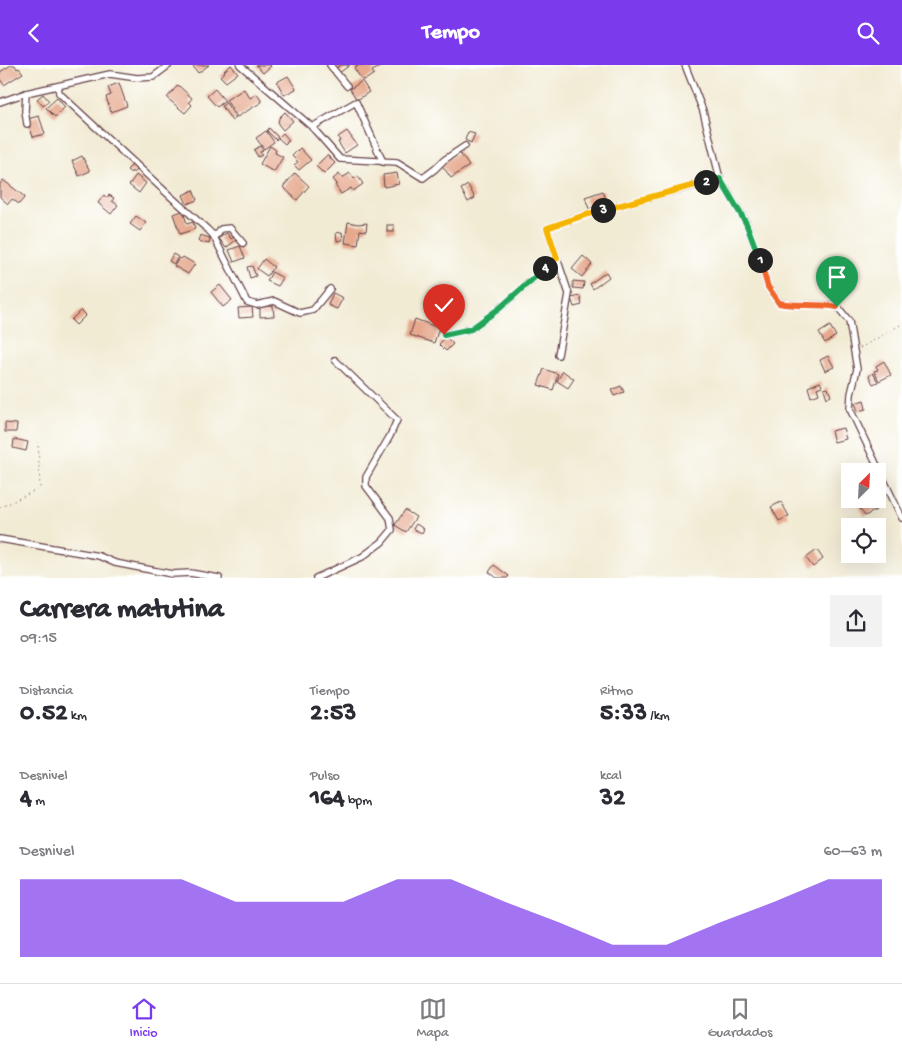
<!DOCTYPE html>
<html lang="es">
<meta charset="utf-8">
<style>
:root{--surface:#fff;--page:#f2f2f3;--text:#2b2b33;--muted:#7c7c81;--line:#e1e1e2;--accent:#7c3aed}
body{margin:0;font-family:"Gochi Hand",sans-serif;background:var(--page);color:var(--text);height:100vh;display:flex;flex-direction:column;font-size:19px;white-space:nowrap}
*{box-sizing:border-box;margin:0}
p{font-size:16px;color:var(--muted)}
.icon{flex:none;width:28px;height:28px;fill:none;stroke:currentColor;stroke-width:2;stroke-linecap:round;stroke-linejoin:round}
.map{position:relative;height:513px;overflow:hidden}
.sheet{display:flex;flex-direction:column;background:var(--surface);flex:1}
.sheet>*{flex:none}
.needle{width:32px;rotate:24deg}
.controls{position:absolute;left:841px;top:398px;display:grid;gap:10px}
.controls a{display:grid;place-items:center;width:45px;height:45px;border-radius:0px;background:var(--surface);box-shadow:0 5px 20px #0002;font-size:25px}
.pin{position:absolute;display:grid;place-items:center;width:42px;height:42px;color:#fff;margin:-51px -21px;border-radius:50% 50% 50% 0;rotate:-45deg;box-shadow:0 0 5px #0007}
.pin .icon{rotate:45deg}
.km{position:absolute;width:25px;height:25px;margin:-12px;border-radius:50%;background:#222;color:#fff;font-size:14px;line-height:25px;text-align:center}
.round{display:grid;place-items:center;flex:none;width:52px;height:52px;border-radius:0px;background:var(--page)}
.overview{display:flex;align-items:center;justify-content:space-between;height:85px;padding:0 20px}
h1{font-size:28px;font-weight:700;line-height:38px}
.stats{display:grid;grid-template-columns:repeat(3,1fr);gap:8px;height:85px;padding:5px 20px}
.stats div{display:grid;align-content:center}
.stats b{font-size:25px;font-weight:700}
.stats small{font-size:14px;font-weight:400}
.stats p{font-size:14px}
.chart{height:140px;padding:10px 20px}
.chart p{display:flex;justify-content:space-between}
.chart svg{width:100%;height:90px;margin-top:5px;fill:var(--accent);opacity:.7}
header{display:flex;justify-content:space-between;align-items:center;height:65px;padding:0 20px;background:var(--accent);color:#fff;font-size:22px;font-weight:700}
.dock{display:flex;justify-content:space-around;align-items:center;height:70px;border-top:1px solid var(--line);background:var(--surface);font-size:14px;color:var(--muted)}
.dock a{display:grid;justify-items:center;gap:2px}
.dock .on{color:var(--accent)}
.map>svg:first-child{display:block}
.building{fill:#e6a98e}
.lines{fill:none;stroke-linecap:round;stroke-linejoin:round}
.minor-casing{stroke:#633e44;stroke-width:8}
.path{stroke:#633e44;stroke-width:1;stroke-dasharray:1 4;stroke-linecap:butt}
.minor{stroke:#fff;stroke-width:5.5}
.split-1-casing{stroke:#fff;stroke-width:10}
.split-2-casing{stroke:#fff;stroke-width:10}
.split-3-casing{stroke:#fff;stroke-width:10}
.split-4-casing{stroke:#fff;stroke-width:10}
.split-5-casing{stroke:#fff;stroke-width:10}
.split-1{stroke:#f0652b;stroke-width:6}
.split-2{stroke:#22a559;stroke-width:6}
.split-3{stroke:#f5b400;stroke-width:6}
.split-4{stroke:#f5b400;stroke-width:6}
.split-5{stroke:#22a559;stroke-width:6}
</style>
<header><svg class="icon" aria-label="back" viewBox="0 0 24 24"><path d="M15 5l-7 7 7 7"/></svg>Tempo<svg class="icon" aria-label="search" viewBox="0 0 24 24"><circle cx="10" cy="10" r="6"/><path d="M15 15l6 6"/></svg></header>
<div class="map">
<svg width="902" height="513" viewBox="0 0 902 513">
<rect width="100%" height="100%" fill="#fff"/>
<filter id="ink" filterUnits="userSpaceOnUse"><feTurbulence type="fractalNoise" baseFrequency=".02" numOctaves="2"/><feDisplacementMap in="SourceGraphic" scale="10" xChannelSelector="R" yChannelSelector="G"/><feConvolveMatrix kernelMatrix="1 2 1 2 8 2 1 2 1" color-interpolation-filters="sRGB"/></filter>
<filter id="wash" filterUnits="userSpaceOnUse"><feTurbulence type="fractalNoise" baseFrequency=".0096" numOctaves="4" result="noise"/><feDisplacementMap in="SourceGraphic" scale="20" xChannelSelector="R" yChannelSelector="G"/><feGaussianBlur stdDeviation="1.12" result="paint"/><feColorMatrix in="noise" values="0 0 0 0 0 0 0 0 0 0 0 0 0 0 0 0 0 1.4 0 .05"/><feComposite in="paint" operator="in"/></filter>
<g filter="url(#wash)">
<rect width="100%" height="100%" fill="#f2ebd4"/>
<g id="blocks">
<g class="building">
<polygon points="11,0 15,0 17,4 19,3 23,8 4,20 0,14 0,7"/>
<polygon points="192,0 209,0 198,8"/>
<polygon points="231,0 238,8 226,17 220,11 225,7 224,6"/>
<polygon points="256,0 270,0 271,1 263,8"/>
<polygon points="338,0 350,0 339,8 336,3 339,1"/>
<polygon points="359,0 378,0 380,2 372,6 374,9 365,15 364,14 362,15 354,3"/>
<polygon points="288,11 296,24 284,30 277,17"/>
<polygon points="362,16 369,27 357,35 350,24"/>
<polygon points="119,18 127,41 111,47 106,32 111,30 108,22"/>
<polygon points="178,20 192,33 189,37 192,40 185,48 167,33"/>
<polygon points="215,24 225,36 217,42 207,31"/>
<polygon points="244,24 250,33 257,29 262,37 237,52 226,35"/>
<polygon points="43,29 49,36 43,41 37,34"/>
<polygon points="57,33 65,42 55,52 46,43"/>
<polygon points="226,38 236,53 232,56 222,41"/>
<polygon points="285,47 293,56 283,65 278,59 279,53"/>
<polygon points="39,51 45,69 33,72 27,54"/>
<polygon points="269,63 278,72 276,75 267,66"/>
<polygon points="266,66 274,77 264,84 256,73"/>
<polygon points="347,66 357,80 345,88 338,77 340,76 338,72"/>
<polygon points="468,67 475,69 471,78 465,75"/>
<polygon points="283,68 289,75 285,79 278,73"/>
<polygon points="260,81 263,85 260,87 262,90 258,92 254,85"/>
<polygon points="270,81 276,85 275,88 283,92 274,107 260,99"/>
<polygon points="300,83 311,95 299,105 294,100 298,97 292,91"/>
<polygon points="459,87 469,101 451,113 441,99"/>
<polygon points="327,90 335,98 324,109 316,101"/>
<polygon points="82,91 90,106 79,111 72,96"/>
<polygon points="132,100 138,104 134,108 132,106 131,108 127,105"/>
<polygon points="295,108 309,121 297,135 283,122"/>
<polygon points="350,108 354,114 358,111 363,119 353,126 351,123 341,129 335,120 337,119 333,114 339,109 342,113"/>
<polygon points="397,108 399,119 384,122 383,110"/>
<polygon points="136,110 146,118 139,128 129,120"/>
<polygon points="3,115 25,132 19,139 12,134 8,139 0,132 0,119"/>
<polygon points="468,120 475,133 468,137 461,124"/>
<polygon points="193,125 197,135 187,139 183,130"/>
<polygon points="603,126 607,138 589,144 585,132"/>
<polygon points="104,130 107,133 109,130 114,133 112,136 118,140 111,149 98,138"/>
<polygon points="183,146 187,159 193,157 195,164 180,169 173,149"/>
<polygon points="136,151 146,158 140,166 130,159"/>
<polygon points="348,157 358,159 367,158 366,166 360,165 358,180 345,178"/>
<rect x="387" y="160" width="7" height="7"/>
<polygon points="342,167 343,175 337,176 336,168"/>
<polygon points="227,168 231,174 234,172 236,175 226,183 219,173"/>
<polygon points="200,170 210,173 209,179 198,176"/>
<polygon points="240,181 245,193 234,197 229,185"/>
<polygon points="173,189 178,192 174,199 169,196"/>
<polygon points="583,191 592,199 582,212 572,204"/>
<polygon points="183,192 195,199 188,209 174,201 179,193 181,194"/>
<polygon points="264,194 274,202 267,211 257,204"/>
<polygon points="252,201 256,211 250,213 247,202"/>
<polygon points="272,207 283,213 278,221 267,216"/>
<polygon points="606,207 609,212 593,224 590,219"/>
<polygon points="573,216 584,217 583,224 573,223"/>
<polygon points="220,220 232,235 223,242 211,227"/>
<polygon points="333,228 343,233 337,244 328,240"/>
<polygon points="580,231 582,240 574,242 571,233"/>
<polygon points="273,241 274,251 260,252 260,242"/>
<polygon points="252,242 253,252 239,253 238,243"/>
<polygon points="81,245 86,250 76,260 71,255"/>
<polygon points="415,254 439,263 434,278 410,270"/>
<polygon points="830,261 836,271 825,278 819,268"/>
<polygon points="446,272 453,279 446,286 439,279"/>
<polygon points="828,291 834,302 825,306 820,295"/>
<polygon points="884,296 891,310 879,316 874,306 878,305 876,301"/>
<polygon points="544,304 558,309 553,325 538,320"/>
<polygon points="563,306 574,314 568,323 557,316"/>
<polygon points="873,308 878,317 873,319 869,311"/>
<polygon points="820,317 822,321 817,323 819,329 811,332 808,322"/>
<polygon points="621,321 624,327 614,331 611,325"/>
<polygon points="828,323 831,331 827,333 824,324"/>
<polygon points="864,335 866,344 858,346 855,338"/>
<polygon points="5,358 17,359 16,367 5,367"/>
<polygon points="843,363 846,374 834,377 831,366"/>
<polygon points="14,374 28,377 26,386 13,383"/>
<polygon points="863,434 868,434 876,445 865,451 856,438"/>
<polygon points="781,437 789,451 779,456 771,442"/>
<polygon points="405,445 416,452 406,467 395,460"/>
<polygon points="416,459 424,464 422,468 413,464"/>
<polygon points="817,485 823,494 813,502 806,493"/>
<polygon points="494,500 509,511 507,513 497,513 489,507"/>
</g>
</g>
</g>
<g filter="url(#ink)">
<use href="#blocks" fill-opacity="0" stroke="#633e44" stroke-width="1"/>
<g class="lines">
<defs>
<g id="minor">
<polyline points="240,0 312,62 340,94 397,97 423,113 435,104 444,95 465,81"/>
<polyline points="330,0 347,21"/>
<path d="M685,0L703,46L720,114L746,157L759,194L768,222L779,237C798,242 818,238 837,241L849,256L857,304L851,329L850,344L902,453"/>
<polyline points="58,21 59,28 170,131 207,164 213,170 218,169 221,164 230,163 243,178"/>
<polyline points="26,28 25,46 27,59"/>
<polyline points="0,37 26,28 110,9 137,13 153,12 169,0"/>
<polyline points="312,62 356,37 383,97"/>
<polyline points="213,170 247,237 257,240 274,236 300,248 313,245 330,224"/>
<polyline points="444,270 471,264 500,243 557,193"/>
<polyline points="558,290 569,229 547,163 587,149 720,114"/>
<polyline points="0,474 99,491 115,498 172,509 190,508 219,513"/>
<polyline points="316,513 362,492 382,477 392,465 390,453 366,421 366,412 390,371 397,355 335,295"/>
</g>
</defs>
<use href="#minor" class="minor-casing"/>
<g class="path">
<polyline points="860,283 902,259"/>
<polyline points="0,442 8,439 40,423 38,377"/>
</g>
<use href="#minor" class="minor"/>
</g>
</g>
<g class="lines" filter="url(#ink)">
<defs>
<path id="split-1" d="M760,195L768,222L779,238C798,242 818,238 837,242"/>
<polyline id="split-2" points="706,117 720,114 746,158 760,195"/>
<polyline id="split-3" points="603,145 706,117"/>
<polyline id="split-4" points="545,203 557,193 547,163 588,149 603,145"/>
<polyline id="split-5" points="444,270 471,264 500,243 545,203"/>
</defs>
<use href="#split-1" class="split-1-casing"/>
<use href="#split-2" class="split-2-casing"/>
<use href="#split-3" class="split-3-casing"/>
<use href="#split-4" class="split-4-casing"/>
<use href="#split-5" class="split-5-casing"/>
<use href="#split-1" class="split-1"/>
<use href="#split-2" class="split-2"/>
<use href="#split-3" class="split-3"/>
<use href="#split-4" class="split-4"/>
<use href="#split-5" class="split-5"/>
</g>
</svg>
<div class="controls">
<a><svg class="needle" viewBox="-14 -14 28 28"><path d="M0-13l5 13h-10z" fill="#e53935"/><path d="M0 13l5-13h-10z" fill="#7c7c81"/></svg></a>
<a><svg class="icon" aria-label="locate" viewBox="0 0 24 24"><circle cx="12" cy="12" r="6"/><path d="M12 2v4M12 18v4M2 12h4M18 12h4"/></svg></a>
</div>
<div class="pin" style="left:837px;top:242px;background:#1e9e55"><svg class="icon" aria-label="arrive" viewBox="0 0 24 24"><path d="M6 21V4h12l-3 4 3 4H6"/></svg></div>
<div class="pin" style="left:444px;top:270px;background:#d93025"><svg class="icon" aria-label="check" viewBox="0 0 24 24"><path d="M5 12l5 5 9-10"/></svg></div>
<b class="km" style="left:760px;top:195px">1</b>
<b class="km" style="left:706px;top:117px">2</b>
<b class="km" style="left:603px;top:145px">3</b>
<b class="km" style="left:545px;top:203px">4</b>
</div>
<section class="sheet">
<div class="overview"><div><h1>Carrera matutina</h1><p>09:15</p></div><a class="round"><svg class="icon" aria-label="share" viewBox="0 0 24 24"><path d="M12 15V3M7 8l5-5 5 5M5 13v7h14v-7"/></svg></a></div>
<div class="stats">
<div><p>Distancia</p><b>0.52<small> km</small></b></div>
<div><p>Tiempo</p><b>2:53</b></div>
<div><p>Ritmo</p><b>5:33<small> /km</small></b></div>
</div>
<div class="stats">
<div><p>Desnivel</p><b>4<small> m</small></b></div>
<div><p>Pulso</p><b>164<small> bpm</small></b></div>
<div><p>kcal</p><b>32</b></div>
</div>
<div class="chart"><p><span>Desnivel</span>60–63 m</p>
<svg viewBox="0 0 160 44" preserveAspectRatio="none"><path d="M0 44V6L10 6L20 6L30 6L40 17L50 17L60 17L70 6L80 6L90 17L100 27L110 38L120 38L130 27L140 17L150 6L160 6V44z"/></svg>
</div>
</section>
<nav class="dock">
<a class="on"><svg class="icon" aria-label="home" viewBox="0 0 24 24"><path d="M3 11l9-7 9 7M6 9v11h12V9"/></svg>Inicio</a>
<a><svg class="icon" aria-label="map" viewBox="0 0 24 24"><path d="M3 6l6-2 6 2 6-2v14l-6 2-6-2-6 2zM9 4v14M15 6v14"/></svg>Mapa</a>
<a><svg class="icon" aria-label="saved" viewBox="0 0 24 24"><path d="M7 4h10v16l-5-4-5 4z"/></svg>Guardados</a>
</nav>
